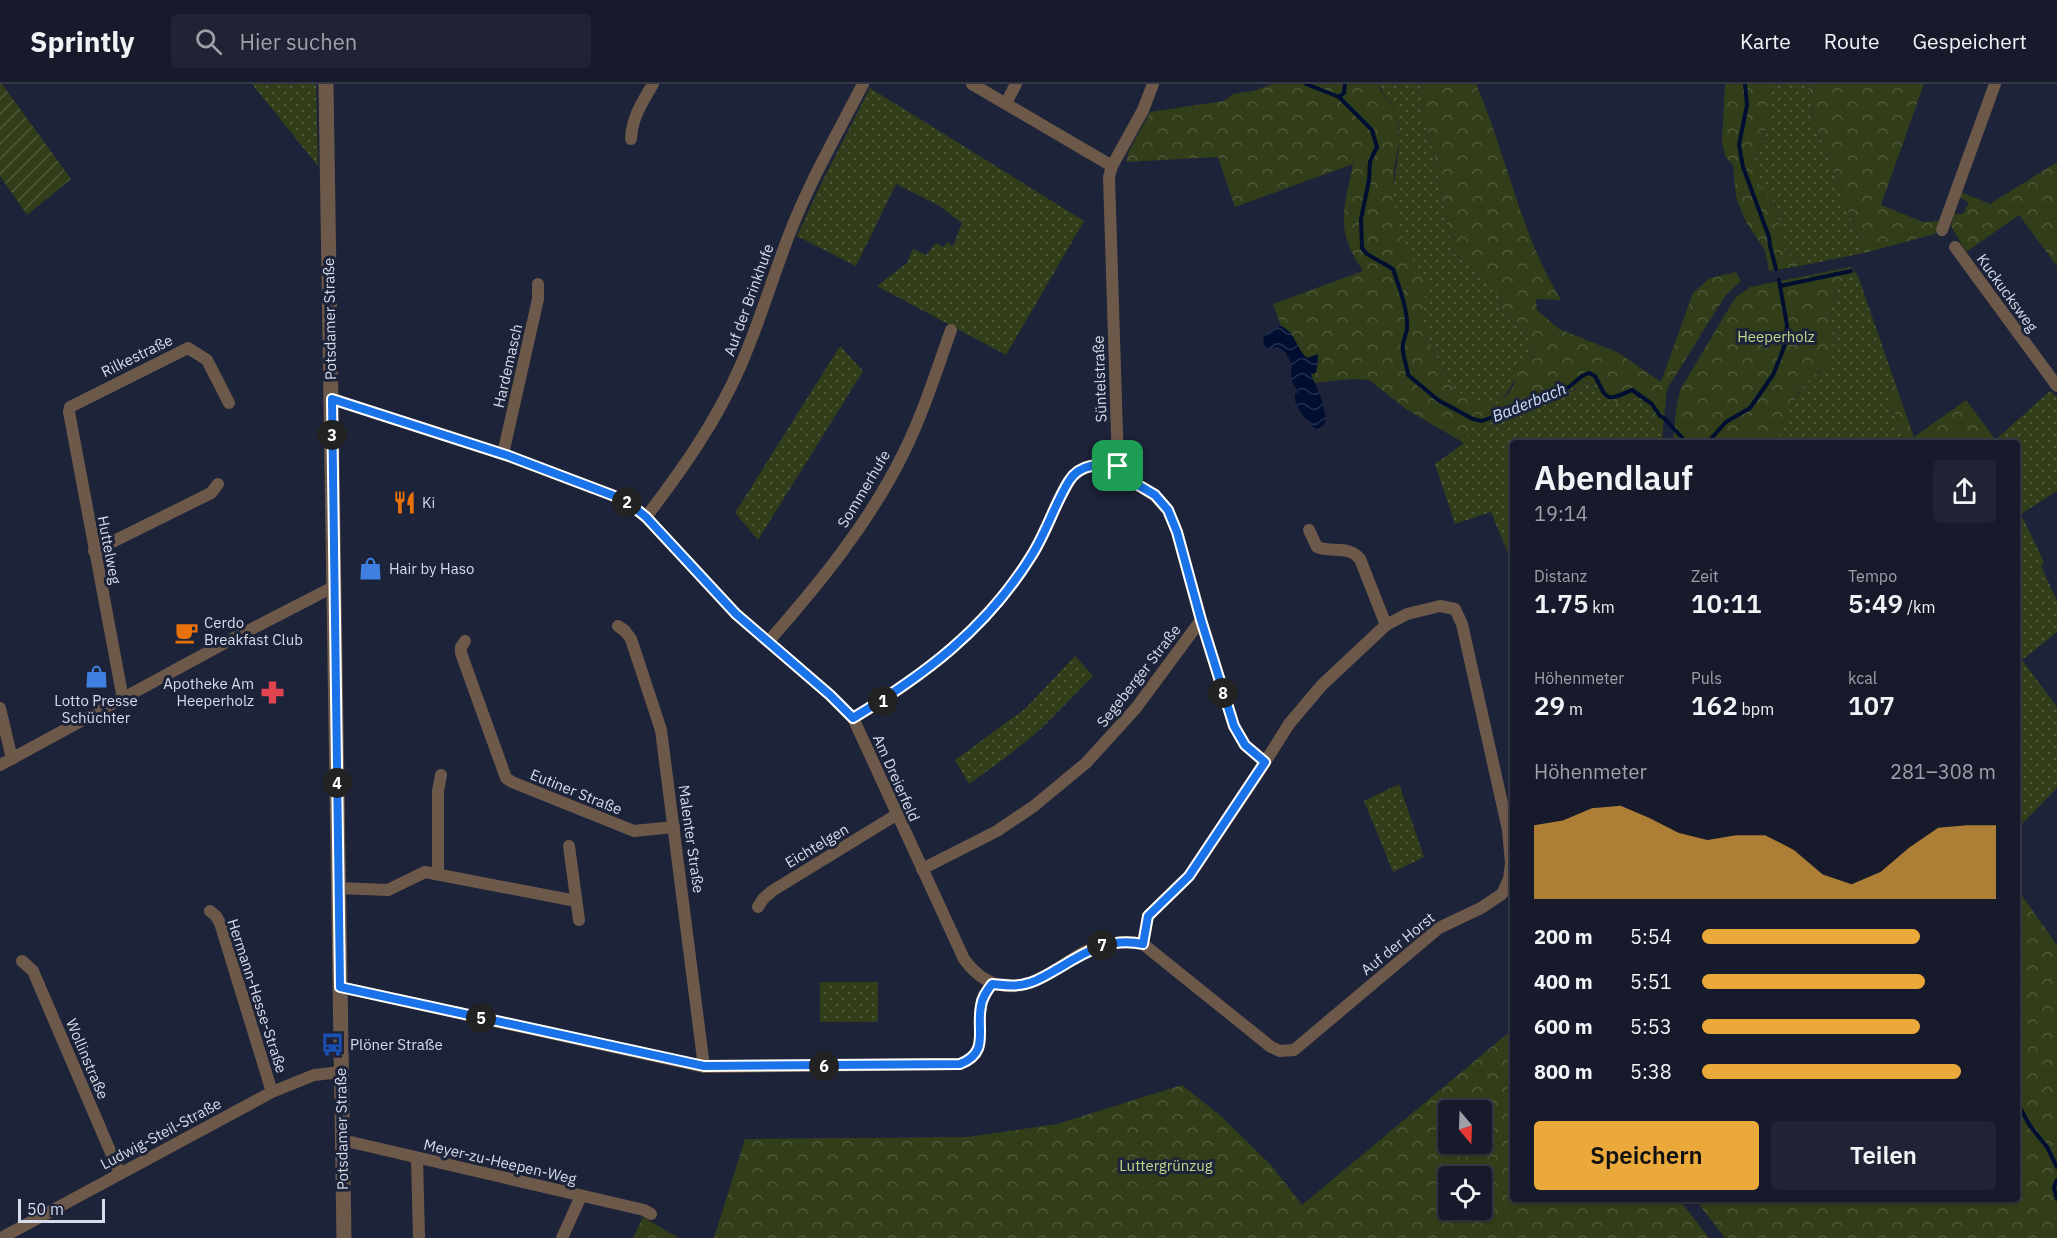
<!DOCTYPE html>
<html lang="de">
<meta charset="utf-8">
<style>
:root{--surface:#161a2b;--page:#1f2333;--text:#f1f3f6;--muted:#9ea1a9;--line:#353847;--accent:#eca93b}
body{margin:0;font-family:"IBM Plex Sans",sans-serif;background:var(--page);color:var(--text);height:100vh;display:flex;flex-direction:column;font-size:22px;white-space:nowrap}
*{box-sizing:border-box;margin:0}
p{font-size:20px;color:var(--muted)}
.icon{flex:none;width:33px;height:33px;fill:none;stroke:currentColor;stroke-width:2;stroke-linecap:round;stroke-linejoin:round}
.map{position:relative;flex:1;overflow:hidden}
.panel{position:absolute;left:1510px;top:356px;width:510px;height:762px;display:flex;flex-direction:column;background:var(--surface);border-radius:6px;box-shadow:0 2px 4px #0004,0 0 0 2px var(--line)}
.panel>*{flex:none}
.needle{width:39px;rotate:161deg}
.tools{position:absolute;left:1438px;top:1016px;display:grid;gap:12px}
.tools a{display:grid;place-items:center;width:54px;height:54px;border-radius:6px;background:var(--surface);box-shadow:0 2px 4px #0004,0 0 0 2px var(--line);font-size:30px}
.scale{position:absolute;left:18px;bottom:15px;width:87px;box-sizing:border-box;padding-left:6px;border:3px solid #d7dceb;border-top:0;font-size:16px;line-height:21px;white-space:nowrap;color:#d7dceb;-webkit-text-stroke:4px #1d2339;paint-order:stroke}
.pin{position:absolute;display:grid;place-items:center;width:51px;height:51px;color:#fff;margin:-26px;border-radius:12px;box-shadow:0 3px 9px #0006}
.km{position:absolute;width:30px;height:30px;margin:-15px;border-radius:50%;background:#222;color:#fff;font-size:16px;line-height:30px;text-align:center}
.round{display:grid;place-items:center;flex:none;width:63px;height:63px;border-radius:6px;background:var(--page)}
.overview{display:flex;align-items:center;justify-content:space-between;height:102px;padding:0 24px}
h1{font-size:33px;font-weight:600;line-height:45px}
.metrics{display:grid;grid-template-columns:repeat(3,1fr);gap:9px;height:102px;padding:6px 24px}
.metrics div{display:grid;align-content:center}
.metrics b{font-size:26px;font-weight:600}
.metrics small{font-size:16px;font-weight:400}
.metrics p{font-size:16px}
.chart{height:168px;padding:12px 24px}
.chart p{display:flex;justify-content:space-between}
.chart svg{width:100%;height:108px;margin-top:6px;fill:var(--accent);opacity:.7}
.button{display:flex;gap:12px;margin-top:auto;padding:12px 24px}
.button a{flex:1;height:69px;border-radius:6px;background:var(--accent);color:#111;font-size:24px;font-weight:600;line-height:69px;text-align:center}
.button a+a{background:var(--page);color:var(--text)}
ul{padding:0 24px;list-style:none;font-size:20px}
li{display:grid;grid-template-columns:96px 72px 1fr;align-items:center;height:45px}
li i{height:15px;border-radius:8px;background:var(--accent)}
header{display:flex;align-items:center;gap:36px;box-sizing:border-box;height:84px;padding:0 30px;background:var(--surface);border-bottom:2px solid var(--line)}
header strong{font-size:28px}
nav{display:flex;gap:33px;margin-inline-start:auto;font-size:21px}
.search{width:420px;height:54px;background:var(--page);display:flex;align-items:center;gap:15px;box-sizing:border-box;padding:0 21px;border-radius:6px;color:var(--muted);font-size:22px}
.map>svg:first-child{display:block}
.grass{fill:url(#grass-dots)}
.forest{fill:url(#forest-crowns);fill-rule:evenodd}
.garden{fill:url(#garden-furrows)}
.water{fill:url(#water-waves)}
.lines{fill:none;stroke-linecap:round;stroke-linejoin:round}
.stream{stroke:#000e32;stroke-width:4}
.minor{stroke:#6d594a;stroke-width:12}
.tertiary{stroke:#6d594a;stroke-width:15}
.route-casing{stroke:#fff;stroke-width:12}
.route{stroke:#1a73e8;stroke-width:8}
.labels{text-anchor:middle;stroke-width:6;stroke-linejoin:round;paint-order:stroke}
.street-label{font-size:15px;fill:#d7dceb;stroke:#1d2339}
.park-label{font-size:15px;fill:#bdda8a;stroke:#1d2339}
.poi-label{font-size:15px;fill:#d7dceb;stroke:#1d2339;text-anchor:start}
.water-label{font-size:16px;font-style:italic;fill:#cde1fc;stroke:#1d2339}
</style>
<header>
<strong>Sprintly</strong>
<div class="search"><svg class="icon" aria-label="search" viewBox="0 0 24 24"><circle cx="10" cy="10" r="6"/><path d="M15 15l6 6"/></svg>Hier suchen</div>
<nav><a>Karte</a><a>Route</a><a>Gespeichert</a></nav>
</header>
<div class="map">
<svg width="2057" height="1154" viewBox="0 0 2057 1154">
<defs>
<pattern id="grass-dots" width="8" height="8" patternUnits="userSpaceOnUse" patternTransform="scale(1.5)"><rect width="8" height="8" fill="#323e19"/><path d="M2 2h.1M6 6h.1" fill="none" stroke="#4f593b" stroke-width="1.8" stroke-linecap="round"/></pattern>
<pattern id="forest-crowns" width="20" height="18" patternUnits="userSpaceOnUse" patternTransform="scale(1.5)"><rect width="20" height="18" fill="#323e19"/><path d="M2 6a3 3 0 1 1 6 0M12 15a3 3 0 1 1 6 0" fill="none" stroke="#4f593b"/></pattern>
<pattern id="garden-furrows" width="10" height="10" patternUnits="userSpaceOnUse" patternTransform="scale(1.5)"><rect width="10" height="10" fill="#323e19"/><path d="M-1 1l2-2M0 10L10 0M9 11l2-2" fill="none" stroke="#4f593b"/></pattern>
<pattern id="water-waves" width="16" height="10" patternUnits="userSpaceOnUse" patternTransform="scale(1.5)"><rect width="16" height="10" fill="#000e32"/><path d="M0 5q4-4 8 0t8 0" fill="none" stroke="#243050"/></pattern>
</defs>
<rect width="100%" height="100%" fill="#1d2339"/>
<g class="grass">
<polygon points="252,0 316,0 318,82"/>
<path d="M1380,0H1421L1423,30L1435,74L1452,168C1469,181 1485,192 1497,210C1502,216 1501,225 1506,231C1519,248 1538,251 1528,277L1519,280C1512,308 1498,334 1466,313C1457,308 1451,304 1445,295L1422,236C1421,221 1429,207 1423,191C1420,184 1413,179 1409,172C1401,158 1395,135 1394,119C1392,89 1405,54 1396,27C1393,16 1381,12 1380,0Z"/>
<polygon points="1768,0 1808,0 1813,34 1864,169 1800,182 1799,173 1786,170 1775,119 1760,104 1754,76 1768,40"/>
<polygon points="870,4 1084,137 1006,271 877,202 907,179 913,165 926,171 936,159 944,163 947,158 953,162 962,139 938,121 896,100 856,182 797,152 821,100"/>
<path d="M1851,183L1858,192L1894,296L1890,313L1904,358H1776C1787,334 1797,296 1825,285L1833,259L1831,224L1840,200Z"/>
<polygon points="840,262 863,287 758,456 735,429"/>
<polygon points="1585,298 1625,315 1636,314 1650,322 1655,344 1663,345 1662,358 1514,358 1513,481 1491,428 1455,440 1435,380 1464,359 1471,340 1573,307"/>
<polygon points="2050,307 2057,313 2057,407 2021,430 2044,478 2041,482 2057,517 2057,548 2022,576 2057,623 2057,704 2018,744 2018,358 1993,358"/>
<polygon points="1075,572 1093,592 1041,645 1005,674 969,700 955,676 1025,625"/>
<polygon points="1399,700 1424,773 1393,788 1364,717"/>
<rect x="820" y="898" width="58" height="40"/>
</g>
<g class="forest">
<path d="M1273,0H1380V6L1396,25L1398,34L1399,57L1394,85V120L1399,146L1409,172L1423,189L1426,199L1422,236L1445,295C1451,304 1460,309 1470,315C1485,324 1506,319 1513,302C1516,296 1513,289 1516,283C1519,279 1524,278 1528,277C1538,251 1519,248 1506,231C1501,225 1502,216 1497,210C1485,192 1469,181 1452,168L1435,74L1423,30L1421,0H1476C1507,71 1520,150 1561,216L1536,215L1537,226L1559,245L1619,269L1661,298L1693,209L1710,194L1736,188L1741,197L1725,212L1667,305L1663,345L1655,344L1650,322C1636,314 1632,311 1617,320L1600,314L1594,301L1585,298C1554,321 1514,331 1478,343L1472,340L1464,359L1406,325L1369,296L1351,295L1313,299L1311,290L1316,289L1319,275L1314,273L1307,274L1300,266L1291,249L1281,242L1273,220L1363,187C1334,143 1344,128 1353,80L1235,123L1218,73L1126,78L1129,67L1150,28L1224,17L1233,10L1253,7Z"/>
<polygon points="1725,0 1768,0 1768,40 1754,76 1760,104 1775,119 1786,170 1799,173 1800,182 1769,187 1765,166 1746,138 1736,113 1733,81 1725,72 1722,57"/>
<polygon points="1808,0 1924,0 1881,121 1923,138 1939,137 1935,150 1864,169 1813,34"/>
<polygon points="2057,78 2057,182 2019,131 1966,168 1951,142 1954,130 1963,130 1969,119 1960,113 1961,108 1990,120"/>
<polygon points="1851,183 1840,200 1831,224 1833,259 1829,278 1825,285 1819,287 1798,308 1776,358 1673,358 1676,326 1680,306 1735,214 1750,203"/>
<polygon points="1894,296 1914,353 1966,316 1995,355 1993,358 1904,358 1890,313"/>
<polygon points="2018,806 2057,861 2057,1154 1725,1154 1695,1115 2018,1114"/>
<path d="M1513,948L1514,1114L1679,1115L1709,1154H714L745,1055L967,1053L1057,1040L1182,1001L1222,1033L1271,1081L1302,1121L1507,950ZM1449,1026H1482V1059H1449ZM1449,1092H1482V1125H1449Z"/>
<polygon points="643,1133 679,1154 633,1154"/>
</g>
<polygon class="garden" points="0,0 2,0 71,95 27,131 0,92"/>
<path class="water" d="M1281,242C1296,248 1296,265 1307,274L1318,270L1316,289L1311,290L1322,316L1326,335L1325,340L1317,345L1313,343C1306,334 1293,323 1295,310L1299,308C1291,299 1290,292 1292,281L1286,269L1278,263L1267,265C1256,253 1272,247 1281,242Z"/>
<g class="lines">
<g class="stream">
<path d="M1306,0L1339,13L1372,46L1377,63L1370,77L1369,96L1361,135L1362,164L1367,170L1393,185C1399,203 1408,225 1407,245C1406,252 1401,259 1403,268C1404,276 1407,281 1408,291L1438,316L1473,335L1482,337L1535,317L1560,305L1569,303L1582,292L1589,289L1595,292C1608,317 1605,318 1632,306L1652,320L1660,332L1664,334L1686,358"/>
<polyline points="1745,0 1747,21 1739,61 1743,83 1769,153 1770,162 1776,185"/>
<polyline points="1339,13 1344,9 1345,0"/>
<polyline points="1780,202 1851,187"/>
<polyline points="1708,358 1726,338 1750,324 1773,291 1780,274 1785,260 1787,241 1779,196"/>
<polyline points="2018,1020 2030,1042 2047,1063 2057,1083"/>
<polyline points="2057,1096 2054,1104 2057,1115"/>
</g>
<g class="minor">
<polyline points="972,0 1112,82"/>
<polyline points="1153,0 1143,26 1112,82 1109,93 1118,382 1123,391 1155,412 1168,426 1177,448 1201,536 1234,642 1245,661 1265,678"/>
<polyline points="1006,19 1016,0"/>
<path d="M631,55C632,33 642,19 653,0"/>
<polyline points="1942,146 1995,0"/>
<polyline points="1955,163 2057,302"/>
<path d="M332,315L503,370L625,416L646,433L736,530L830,611L853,634L964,875C985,904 1013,910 1045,892C1058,885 1071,875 1084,868C1103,859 1123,856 1143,860L1148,832L1189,792L1255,694L1289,640L1322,601L1386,541L1407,530L1440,522L1455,525L1462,540L1508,746L1511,779L1509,795L1502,810L1481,824L1439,844L1294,966L1280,967L1271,963L1143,860"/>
<polyline points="503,370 538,215 538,200"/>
<path d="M646,433C682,386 716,338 740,283C759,240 772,195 789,151C809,99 837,50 863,0"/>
<path d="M1309,446L1317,463C1331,469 1349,461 1360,475L1386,541"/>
<polyline points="94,467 211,409 218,400"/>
<polyline points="618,542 625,547 631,555 661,646 704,983"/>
<polyline points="465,557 461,563 461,569 506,694 512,698 634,747 674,743"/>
<path d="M768,558C819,500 869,439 903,370C923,330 936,288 951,246"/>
<polyline points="123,615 69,328 70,323 188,264 207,276 229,319"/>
<polyline points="0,624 12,675"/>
<path d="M853,634C924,592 985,545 1030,474C1046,450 1054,421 1069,397C1080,379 1100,380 1118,382"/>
<polyline points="0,681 234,554 335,502"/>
<polyline points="569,762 579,836"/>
<polyline points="922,785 997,747 1034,722 1086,679 1136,624 1201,536"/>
<polyline points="438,790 438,707 441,691"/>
<polyline points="338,804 388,806 425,788 576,817"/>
<polyline points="758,823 763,815 772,807 896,731"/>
<polyline points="210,827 216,832 220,839 272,1008"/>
<polyline points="22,877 33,887 120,1090"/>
<path d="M340,903L704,983L960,980C990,968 976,947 981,922C982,913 987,907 992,900"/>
<polyline points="342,1056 644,1126 651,1130"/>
<polyline points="417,1074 419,1154"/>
<polyline points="1,1154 272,1008 314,991 341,988"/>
<polyline points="562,1154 581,1112"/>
</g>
<polyline class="tertiary" points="326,0 344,1154"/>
</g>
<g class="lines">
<defs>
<path id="route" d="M332,315L509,372L625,416L646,433L736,530L830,611L853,634C924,591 985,546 1030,474C1046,450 1054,421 1069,397C1080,379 1100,380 1118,382L1123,392L1155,411L1168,426L1177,448L1201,536L1234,642L1245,661L1265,678L1189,792L1148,832L1143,860C1111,853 1086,867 1059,884C1048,890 1037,898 1025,900C1014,903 1003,901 992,900C987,907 982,913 981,922C976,947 990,968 960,980L704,982L340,903Z"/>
</defs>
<use href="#route" class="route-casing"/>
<use href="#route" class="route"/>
</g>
<defs>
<symbol id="restaurant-bare" viewBox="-9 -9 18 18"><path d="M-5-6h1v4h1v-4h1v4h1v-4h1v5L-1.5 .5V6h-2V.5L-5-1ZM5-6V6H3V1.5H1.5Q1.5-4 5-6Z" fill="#e8710a" stroke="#1d2339" stroke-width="2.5" paint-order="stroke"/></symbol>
<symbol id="shop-bare" viewBox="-9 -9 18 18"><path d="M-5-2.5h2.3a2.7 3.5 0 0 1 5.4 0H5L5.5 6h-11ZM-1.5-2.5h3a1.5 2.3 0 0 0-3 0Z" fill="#3f7fe0" stroke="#1d2339" stroke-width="2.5" paint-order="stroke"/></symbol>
<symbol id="cafe-bare" viewBox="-9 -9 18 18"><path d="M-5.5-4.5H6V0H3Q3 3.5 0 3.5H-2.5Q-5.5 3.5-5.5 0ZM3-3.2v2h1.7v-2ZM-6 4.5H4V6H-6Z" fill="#e8710a" stroke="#1d2339" stroke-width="2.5" paint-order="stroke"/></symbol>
<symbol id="pharmacy-bare" viewBox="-9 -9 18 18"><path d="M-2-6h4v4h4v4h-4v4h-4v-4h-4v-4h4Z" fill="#e0444e" stroke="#1d2339" stroke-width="2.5" paint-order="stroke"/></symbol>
<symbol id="bus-bare" viewBox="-9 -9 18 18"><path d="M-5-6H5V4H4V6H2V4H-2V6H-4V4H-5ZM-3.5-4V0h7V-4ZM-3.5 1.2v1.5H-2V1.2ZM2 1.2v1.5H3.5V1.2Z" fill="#1a4fb4" stroke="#1d2339" stroke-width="2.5" paint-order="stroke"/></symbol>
</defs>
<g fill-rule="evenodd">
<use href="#restaurant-bare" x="388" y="402" width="33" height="33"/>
<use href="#shop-bare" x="354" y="468" width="33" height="33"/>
<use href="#cafe-bare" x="170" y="532" width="33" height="33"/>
<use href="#shop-bare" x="80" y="576" width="33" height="33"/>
<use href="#pharmacy-bare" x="256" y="592" width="33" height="33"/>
<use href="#bus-bare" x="316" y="944" width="33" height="33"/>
</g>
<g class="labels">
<g class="street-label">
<text transform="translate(2007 209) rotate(54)" y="5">Kuckucksweg</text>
<text transform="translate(749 216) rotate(-70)" y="5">Auf der Brinkhufe</text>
<text transform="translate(330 235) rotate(-91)" y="5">Potsdamer Straße</text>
<text transform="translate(137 272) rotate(-26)" y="5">Rilkestraße</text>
<text transform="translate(508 282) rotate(-77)" y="5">Hardemasch</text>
<text transform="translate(1100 295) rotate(-92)" y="5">Süntelstraße</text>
<text transform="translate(864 405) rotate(-59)" y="5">Sommerhufe</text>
<text transform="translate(109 466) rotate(79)" y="5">Huttelweg</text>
<text transform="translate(1139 592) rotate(-52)" y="5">Segeberger Straße</text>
<text transform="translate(896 694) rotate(66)" y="5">Am Dreierfeld</text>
<text transform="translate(576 708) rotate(22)" y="5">Eutiner Straße</text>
<text transform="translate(691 755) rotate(82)" y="5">Malenter Straße</text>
<text transform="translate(817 762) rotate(-31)" y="5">Eichtelgen</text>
<text transform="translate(1398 860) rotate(-39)" y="5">Auf der Horst</text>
<text transform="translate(257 912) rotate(72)" y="5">Hermann-Hesse-Straße</text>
<text transform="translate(87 975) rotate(67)" y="5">Wollinstraße</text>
<text transform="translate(342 1045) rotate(-91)" y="5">Potsdamer Straße</text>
<text transform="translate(161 1050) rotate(-28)" y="5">Ludwig-Steil-Straße</text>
<text transform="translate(500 1078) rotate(13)" y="5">Meyer-zu-Heepen-Weg</text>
</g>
<g class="park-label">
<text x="1776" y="258">Heeperholz</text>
<text x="1166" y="1087">Luttergrünzug</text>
</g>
<g class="poi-label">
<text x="422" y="424">Ki</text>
<text x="389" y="490">Hair by Haso</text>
<text x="204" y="544">Cerdo<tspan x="204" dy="17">Breakfast Club</tspan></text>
<text x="254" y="605" text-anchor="end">Apotheke Am<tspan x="254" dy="17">Heeperholz</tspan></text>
<text x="96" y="622" text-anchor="middle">Lotto Presse<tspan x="96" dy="17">Schüchter</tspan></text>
<text x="350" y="966">Plöner Straße</text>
</g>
<g class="water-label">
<text transform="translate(1529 318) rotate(-22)" y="6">Baderbach</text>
</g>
</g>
</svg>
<div class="tools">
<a><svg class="needle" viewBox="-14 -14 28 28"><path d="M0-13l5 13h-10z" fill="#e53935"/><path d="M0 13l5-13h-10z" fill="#9ea1a9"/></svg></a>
<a><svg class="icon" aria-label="locate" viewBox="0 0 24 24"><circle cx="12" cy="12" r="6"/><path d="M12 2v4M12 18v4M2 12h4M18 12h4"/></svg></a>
</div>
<div class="scale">50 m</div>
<div class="pin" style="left:1118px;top:382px;background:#1e9e55"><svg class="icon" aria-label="arrive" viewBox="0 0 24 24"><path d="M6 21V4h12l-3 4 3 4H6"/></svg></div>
<b class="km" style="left:883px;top:617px">1</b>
<b class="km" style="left:627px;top:418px">2</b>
<b class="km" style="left:332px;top:351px">3</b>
<b class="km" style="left:337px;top:699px">4</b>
<b class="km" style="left:481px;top:934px">5</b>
<b class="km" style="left:824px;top:982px">6</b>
<b class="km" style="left:1102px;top:861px">7</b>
<b class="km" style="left:1223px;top:609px">8</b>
<section class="panel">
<div class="overview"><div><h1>Abendlauf</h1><p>19:14</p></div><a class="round"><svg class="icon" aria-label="share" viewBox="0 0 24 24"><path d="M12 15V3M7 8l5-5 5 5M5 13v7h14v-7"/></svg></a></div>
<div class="metrics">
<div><p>Distanz</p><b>1.75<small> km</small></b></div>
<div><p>Zeit</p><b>10:11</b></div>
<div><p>Tempo</p><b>5:49<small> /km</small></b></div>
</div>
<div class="metrics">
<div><p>Höhenmeter</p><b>29<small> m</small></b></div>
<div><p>Puls</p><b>162<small> bpm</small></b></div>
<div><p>kcal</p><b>107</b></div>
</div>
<div class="chart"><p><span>Höhenmeter</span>281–308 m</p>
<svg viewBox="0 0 160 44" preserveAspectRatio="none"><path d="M0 44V14L10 12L20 7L30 6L40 11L50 17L60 20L70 18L80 18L90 24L100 34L110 38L120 33L130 23L140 15L150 14L160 14V44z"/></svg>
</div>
<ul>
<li><b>200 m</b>5:54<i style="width:74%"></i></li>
<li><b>400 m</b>5:51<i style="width:76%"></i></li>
<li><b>600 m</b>5:53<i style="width:74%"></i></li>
<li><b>800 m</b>5:38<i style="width:88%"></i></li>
</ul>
<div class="button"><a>Speichern</a><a>Teilen</a></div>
</section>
</div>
